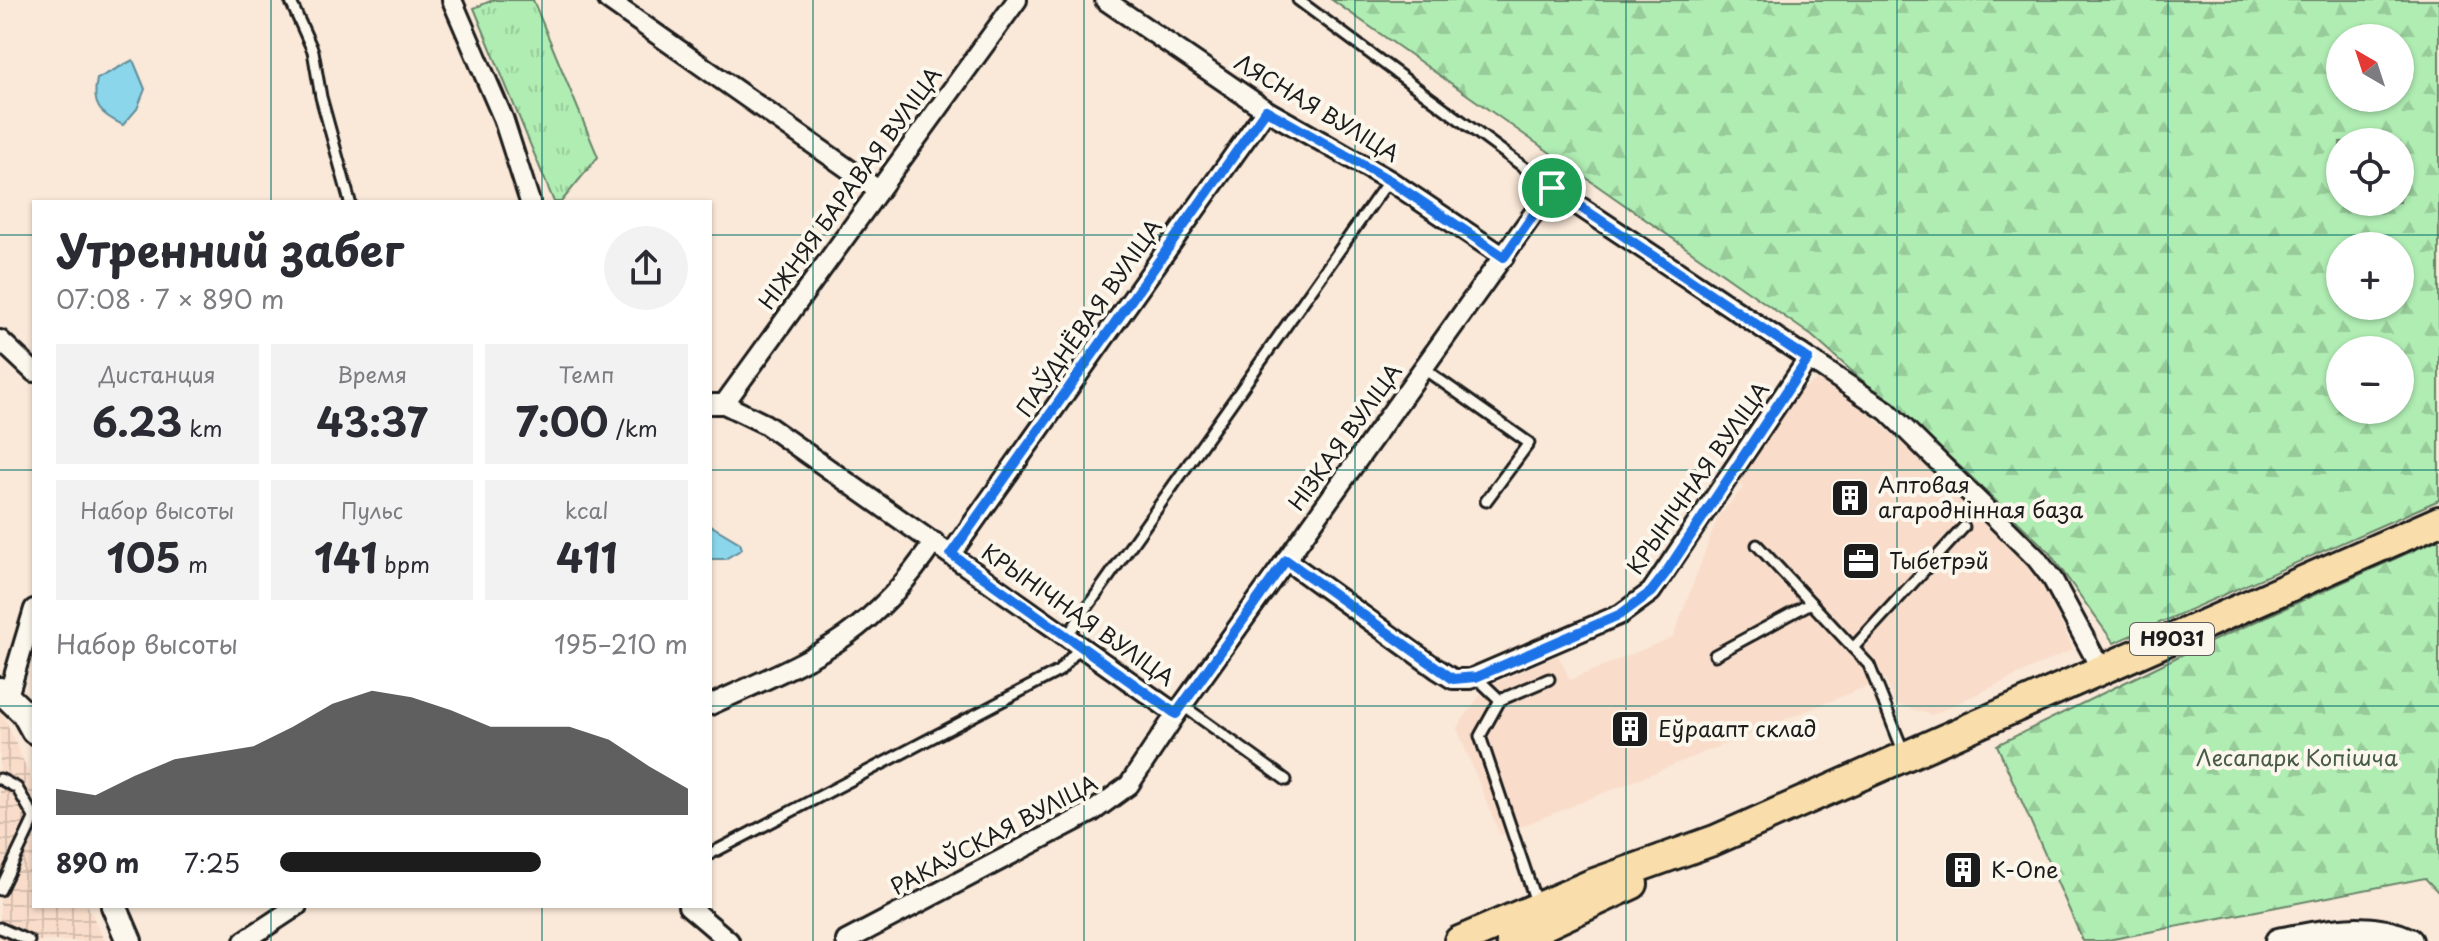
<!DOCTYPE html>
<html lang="ru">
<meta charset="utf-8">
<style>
:root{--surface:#fff;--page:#f2f2f3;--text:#2b2b33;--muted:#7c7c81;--accent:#1c1c1c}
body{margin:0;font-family:"Playpen Sans",sans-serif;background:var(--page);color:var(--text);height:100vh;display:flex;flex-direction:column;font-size:30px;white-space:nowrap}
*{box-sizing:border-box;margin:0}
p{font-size:26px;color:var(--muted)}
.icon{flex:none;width:44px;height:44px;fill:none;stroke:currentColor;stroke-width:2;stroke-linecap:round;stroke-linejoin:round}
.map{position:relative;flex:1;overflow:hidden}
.panel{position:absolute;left:32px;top:200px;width:680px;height:708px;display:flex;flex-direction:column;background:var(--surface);border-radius:0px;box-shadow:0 2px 6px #0004}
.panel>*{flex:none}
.needle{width:52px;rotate:321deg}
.fabs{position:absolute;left:2326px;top:24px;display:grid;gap:16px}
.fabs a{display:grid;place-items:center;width:88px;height:88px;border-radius:50%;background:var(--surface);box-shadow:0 2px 6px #0004;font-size:40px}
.pin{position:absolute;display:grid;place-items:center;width:68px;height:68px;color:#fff;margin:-34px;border:4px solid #fff;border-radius:50%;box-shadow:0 2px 8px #0007}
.round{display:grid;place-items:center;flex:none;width:84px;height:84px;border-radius:42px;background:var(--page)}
.head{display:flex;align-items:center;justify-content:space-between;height:136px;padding:0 24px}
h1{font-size:44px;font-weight:700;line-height:60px}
.metrics{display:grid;grid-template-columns:repeat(3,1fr);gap:12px;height:136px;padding:8px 24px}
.metrics div{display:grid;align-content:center;border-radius:0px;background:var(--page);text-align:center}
.metrics b{font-size:40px;font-weight:700}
.metrics small{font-size:22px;font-weight:400}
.metrics p{font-size:22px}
.chart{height:224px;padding:16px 24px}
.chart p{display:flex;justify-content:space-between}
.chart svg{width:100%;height:144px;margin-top:8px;fill:var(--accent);opacity:.7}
ul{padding:0 24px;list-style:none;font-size:26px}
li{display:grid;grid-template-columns:128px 96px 1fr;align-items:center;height:60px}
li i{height:20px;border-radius:10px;background:var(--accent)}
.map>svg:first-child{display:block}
.built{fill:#f9ddca}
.industrial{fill:url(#industrial-grid)}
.forest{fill:url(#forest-firs);stroke:#668468;stroke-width:2;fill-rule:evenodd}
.park{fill:url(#park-tufts);stroke:#668468;stroke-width:2}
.water{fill:#8cd6ec;stroke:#5f8c99;stroke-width:2}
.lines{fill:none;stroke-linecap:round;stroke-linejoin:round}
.lane-casing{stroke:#1c1c1c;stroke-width:15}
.street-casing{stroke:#1c1c1c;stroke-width:24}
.secondary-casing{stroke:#1c1c1c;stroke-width:30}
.primary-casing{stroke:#1c1c1c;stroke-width:34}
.lane{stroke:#fbf7ec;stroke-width:9}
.street{stroke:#fbf7ec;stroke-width:18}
.secondary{stroke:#fbf7ec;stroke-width:24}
.primary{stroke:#f9deab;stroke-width:28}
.route-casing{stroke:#fff;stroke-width:16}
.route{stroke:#1a73e8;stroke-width:10}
.grid{fill:none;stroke:#0f766e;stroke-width:2;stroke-opacity:0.55}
.labels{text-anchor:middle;stroke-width:8;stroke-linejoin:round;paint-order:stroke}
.shield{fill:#fbf7ec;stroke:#5f5e5a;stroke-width:2}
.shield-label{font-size:20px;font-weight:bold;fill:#1c1c1c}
.street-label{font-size:22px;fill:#1c1c1c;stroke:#fbf7ec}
.poi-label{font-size:22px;fill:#1c1c1c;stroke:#fbf7ec;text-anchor:start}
.park-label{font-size:22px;fill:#485b49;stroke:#fbf7ec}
</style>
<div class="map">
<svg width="2439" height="941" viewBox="0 0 2439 941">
<defs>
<pattern id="industrial-grid" width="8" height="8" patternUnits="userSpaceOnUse" patternTransform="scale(2)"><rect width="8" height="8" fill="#f9ddca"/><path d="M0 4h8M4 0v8" fill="none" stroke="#d5bdad"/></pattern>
<pattern id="forest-firs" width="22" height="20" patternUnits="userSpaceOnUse" patternTransform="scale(2)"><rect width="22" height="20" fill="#b0edb3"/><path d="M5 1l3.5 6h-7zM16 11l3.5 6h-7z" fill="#97cb99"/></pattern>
<pattern id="park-tufts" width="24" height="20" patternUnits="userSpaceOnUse" patternTransform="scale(2)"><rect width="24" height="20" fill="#b0edb3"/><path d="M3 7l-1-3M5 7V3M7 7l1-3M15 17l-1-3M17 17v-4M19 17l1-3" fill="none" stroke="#97cb99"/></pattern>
</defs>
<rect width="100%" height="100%" fill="#fae8d8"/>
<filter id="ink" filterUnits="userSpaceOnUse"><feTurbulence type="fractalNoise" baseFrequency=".0125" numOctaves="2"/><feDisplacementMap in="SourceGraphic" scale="16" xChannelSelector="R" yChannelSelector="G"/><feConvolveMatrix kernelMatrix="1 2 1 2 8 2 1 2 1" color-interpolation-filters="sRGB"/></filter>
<g filter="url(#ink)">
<polygon class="built" points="1830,379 2030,557 2073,649 1932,715 1896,704 1885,679 1500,835 1457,728 1486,687 1558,655 1570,680 1673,637 1718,517 1744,487 1734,479 1803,389 1816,380"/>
<polygon class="industrial" points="0,708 34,785 34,906 88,906 104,941 0,941"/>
<g class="forest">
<path d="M1332,0H2439V500L2114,643L2048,551L1965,471L1812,336ZM2340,38H2400V98H2340ZM2340,142H2400V202H2340ZM2340,246H2400V306H2340ZM2340,350H2400V410H2340Z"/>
<polygon points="2439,539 2439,893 2425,878 2103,941 2083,941 1997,745 2181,655"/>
</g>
<polygon class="park" points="493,0 533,0 598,157 561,202 554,202 474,8"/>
<g class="water">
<path d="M133,60L145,89L137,109L123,125C100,114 91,106 97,79Z"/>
<polygon points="710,525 740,543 742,549 725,559 710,559"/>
</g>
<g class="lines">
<defs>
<g id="lane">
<polyline points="290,0 313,51 321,97 350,202"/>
<polyline points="1298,0 1552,188"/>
<polyline points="1424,369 1529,443 1486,501"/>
<polyline points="1757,545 1869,665 1904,753"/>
<polyline points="1067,636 1389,180"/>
<polyline points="1853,648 1964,527"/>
<polyline points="1715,655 1811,603"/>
<polyline points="1476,677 1500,700"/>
<polyline points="1182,705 1286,780"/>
<polyline points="0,779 17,788 34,817"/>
<polyline points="710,854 1059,671 1081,646"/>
<polyline points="0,890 34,819"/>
<polyline points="1537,905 1480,736 1500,700 1549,679"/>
<polyline points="0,928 29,941"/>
</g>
<g id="street">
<polyline points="452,0 503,118 530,202"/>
<polyline points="608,0 877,189"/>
<polyline points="1105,0 1266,110 1389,180 1504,257"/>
<polyline points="0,340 34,372"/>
<polyline points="710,404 724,404 765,424 1176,714"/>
<polyline points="724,404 1017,0"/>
<polyline points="951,554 1266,110"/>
<polyline points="1286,560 1437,669 1453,679 1470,679 1621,614 1651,592 1808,359"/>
<polyline points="8,696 34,609"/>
<path d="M710,705C812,658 868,640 934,542"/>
<polyline points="688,906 729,941"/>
<polyline points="244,941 297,906"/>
<polyline points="846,941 1092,812 1129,785 1176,714 1552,188 1887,411 2036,558 2053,580 2102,671"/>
</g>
<g id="secondary">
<polyline points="0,690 24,713 34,731"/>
<polyline points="114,906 129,941"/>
<path d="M2278,941C2323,933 2367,921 2410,941"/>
</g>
<g id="primary">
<polyline points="1459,941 1589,885 1715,840 2439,521"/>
<polyline points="1511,941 1633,884"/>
</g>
</defs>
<use href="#lane" class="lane-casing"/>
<use href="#street" class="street-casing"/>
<use href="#secondary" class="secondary-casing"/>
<use href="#primary" class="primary-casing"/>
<use href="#lane" class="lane"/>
<use href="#street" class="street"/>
<use href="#secondary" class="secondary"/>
<use href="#primary" class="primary"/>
</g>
</g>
<g class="lines" filter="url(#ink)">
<defs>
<polygon id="route" points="1266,110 1389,180 1504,257 1552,188 1808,359 1665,574 1651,592 1621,614 1476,677 1453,679 1286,560 1176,714 951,554"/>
</defs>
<use href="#route" class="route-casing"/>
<use href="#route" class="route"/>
</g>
<path class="grid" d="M271,0V202M542,0V202M813,0V941M1084,0V941M1355,0V941M1626,0V941M1897,0V941M2168,0V941M0,235H34M710,235H2439M0,470H34M710,470H2439M0,706H34M710,706H2439M271,906V941M542,906V941"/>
<defs>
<symbol id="building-square" viewBox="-11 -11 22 22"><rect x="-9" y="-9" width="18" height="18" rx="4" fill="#1c1c1c" stroke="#fbf7ec"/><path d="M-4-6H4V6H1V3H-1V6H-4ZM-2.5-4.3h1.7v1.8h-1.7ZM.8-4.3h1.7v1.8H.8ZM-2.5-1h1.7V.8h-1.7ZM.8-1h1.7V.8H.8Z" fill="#fff"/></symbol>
<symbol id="office-square" viewBox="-11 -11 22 22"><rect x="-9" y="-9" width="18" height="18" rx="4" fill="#1c1c1c" stroke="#fbf7ec"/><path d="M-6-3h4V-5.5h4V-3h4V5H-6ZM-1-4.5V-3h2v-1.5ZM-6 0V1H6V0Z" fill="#fff"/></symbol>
</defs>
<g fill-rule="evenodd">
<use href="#building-square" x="1828" y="476" width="44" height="44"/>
<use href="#office-square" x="1839" y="539" width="44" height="44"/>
<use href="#building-square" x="1608" y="707" width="44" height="44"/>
<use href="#building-square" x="1941" y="848" width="44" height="44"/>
</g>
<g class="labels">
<rect class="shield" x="2130" y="623" width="84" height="32" rx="6"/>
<g class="shield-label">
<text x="2172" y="646">Н9031</text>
</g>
<g class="street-label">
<text transform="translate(1317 108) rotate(31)" y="8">ЛЯСНАЯ ВУЛІЦА</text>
<text transform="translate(850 188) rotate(-54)" y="8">НІЖНЯЯ БАРАВАЯ ВУЛІЦА</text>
<text transform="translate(1089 318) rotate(-55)" y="8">ПАЎДНЁВАЯ ВУЛІЦА</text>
<text transform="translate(1345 437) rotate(-54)" y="8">НІЗКАЯ ВУЛІЦА</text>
<text transform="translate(1698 478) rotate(-55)" y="8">КРЫНІЧНАЯ ВУЛІЦА</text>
<text transform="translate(1078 615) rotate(35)" y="8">КРЫНІЧНАЯ ВУЛІЦА</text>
<text transform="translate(994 835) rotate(-28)" y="8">РАКАЎСКАЯ ВУЛІЦА</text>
</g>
<g class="poi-label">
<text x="1878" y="493">Аптовая<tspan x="1878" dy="25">агароднінная база</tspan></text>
<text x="1889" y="569">Тыбетрэй</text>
<text x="1658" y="737">Еўраапт склад</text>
<text x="1991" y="878">K-One</text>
</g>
<g class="park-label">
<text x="2297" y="766">Лесапарк Копішча</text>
</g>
</g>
</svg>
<div class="fabs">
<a><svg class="needle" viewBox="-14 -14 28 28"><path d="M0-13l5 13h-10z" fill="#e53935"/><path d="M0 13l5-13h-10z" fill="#7c7c81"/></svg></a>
<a><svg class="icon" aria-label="locate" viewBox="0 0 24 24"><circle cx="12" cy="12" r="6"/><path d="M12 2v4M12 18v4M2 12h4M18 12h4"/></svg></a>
<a>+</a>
<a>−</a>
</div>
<div class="pin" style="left:1552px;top:188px;background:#1e9e55"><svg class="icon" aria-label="arrive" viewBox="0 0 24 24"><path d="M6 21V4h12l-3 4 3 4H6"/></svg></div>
<section class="panel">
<div class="head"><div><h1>Утренний забег</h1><p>07:08 · 7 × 890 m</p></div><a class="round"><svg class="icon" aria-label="share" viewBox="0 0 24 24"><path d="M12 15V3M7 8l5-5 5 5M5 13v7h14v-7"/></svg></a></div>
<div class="metrics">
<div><p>Дистанция</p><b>6.23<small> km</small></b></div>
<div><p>Время</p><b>43:37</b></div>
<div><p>Темп</p><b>7:00<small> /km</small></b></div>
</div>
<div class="metrics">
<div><p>Набор высоты</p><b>105<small> m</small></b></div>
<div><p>Пульс</p><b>141<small> bpm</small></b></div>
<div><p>kcal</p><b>411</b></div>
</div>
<div class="chart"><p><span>Набор высоты</span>195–210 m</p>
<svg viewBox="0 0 160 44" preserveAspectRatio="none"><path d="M0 44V36L10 38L20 32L30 27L40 25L50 23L60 17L70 10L80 6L90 8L100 12L110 17L120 17L130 17L140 21L150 29L160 36V44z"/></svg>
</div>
<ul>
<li><b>890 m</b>7:25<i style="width:64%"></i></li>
</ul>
</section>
</div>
